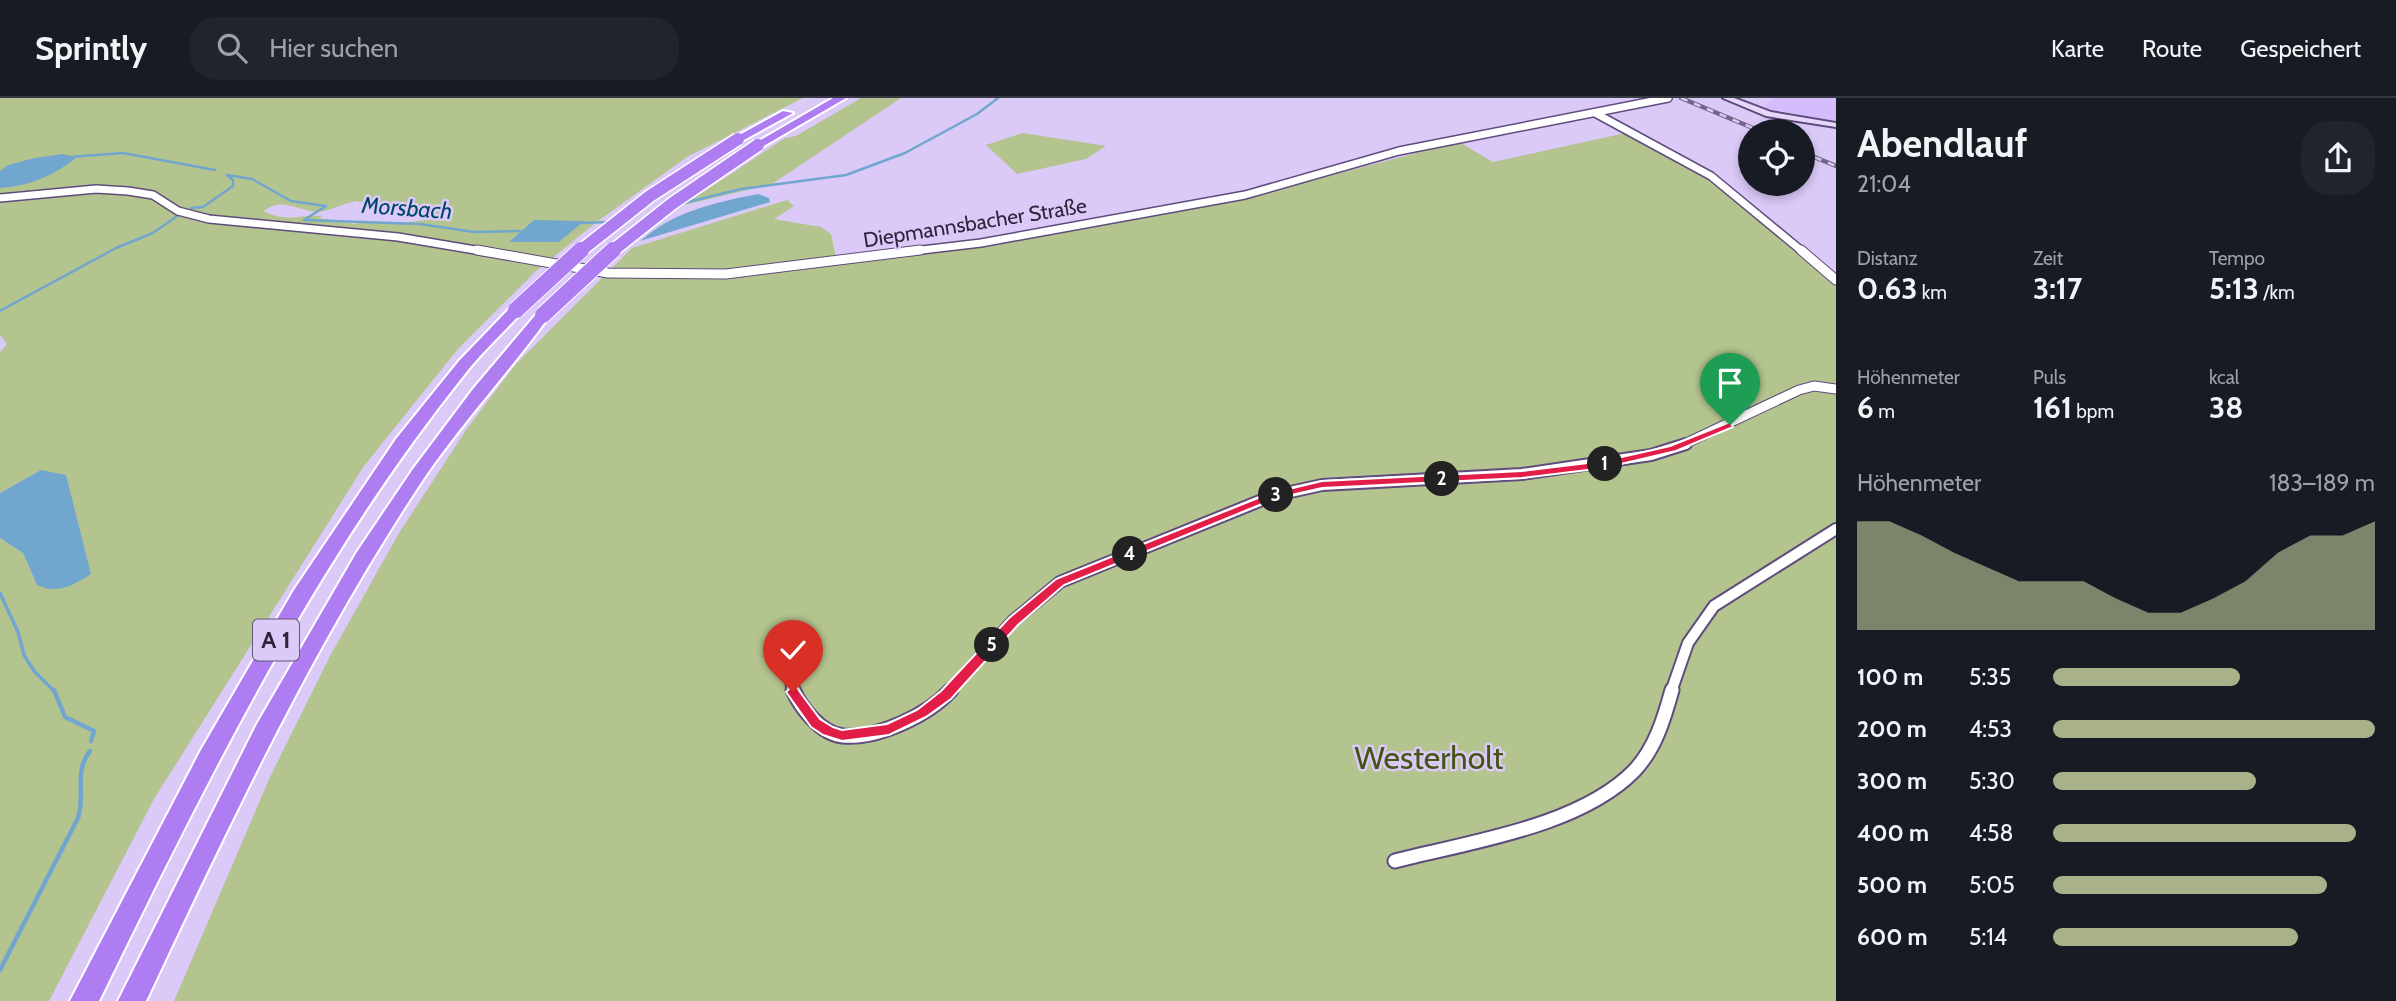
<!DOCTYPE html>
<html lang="de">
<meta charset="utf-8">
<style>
:root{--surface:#171b24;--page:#20242c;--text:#f1f3f6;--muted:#9ea1a6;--line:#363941;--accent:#a8b18a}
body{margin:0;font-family:Cabin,sans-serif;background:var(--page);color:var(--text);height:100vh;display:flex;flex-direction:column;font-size:26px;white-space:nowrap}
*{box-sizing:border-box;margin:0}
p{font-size:23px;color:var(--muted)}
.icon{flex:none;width:38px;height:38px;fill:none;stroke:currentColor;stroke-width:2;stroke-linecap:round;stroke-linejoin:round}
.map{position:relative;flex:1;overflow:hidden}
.details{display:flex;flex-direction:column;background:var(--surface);width:560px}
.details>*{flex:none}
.tools{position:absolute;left:1738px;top:21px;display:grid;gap:14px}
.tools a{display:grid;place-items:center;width:77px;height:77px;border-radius:50%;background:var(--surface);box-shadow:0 4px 10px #0003;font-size:35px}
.pin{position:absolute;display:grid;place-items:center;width:60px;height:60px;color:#fff;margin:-72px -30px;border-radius:50% 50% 50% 0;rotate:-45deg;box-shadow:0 0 7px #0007}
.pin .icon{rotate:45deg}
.km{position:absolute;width:35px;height:35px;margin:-18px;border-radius:50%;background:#222;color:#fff;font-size:19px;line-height:35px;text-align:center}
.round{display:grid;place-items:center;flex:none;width:74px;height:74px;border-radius:28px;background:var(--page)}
.summary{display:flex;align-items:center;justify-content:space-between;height:119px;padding:0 21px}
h1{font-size:38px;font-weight:700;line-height:52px}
.stats{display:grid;grid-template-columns:repeat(3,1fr);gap:10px;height:119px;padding:7px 21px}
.stats div{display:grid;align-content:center}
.stats b{font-size:30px;font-weight:700}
.stats small{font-size:19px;font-weight:400}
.stats p{font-size:19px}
.chart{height:196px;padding:14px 21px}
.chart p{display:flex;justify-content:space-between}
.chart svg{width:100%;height:126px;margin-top:7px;fill:var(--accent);opacity:.7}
ul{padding:0 21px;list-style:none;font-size:23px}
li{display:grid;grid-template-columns:112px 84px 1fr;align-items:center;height:52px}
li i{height:18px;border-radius:9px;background:var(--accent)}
header{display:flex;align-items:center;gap:42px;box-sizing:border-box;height:98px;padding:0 35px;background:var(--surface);border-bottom:2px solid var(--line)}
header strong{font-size:33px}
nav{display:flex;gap:38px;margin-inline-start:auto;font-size:24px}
.search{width:490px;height:63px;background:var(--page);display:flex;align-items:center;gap:18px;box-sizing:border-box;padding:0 24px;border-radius:28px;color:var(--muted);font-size:26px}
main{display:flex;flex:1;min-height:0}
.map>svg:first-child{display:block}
.built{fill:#d5bcfd}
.green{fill:#b4c48e;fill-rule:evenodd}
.water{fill:#71a6ce}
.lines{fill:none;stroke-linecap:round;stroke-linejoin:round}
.stream-far2{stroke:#71a6ce;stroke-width:2.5}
.stream-far1{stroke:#71a6ce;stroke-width:3.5}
.stream{stroke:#71a6ce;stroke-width:4.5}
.street-far3-casing{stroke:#5f4b7d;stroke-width:10}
.street-far2-casing{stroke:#5f4b7d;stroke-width:11}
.street-far1-casing{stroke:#5f4b7d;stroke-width:14}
.street-casing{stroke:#5f4b7d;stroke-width:17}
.secondary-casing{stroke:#5f4b7d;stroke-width:4}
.highway-casing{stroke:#fff;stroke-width:4}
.street-far3{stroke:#fff;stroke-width:7}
.street-far2{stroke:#fff;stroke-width:9}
.street-far1{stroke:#fff;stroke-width:10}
.street{stroke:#fff;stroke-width:13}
.secondary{fill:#e7d8fb;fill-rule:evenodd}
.highway{fill:#af7df2;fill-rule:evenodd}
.rail-casing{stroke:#736686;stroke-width:4.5}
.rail{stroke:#dbc9f8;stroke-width:2.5;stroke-dasharray:7;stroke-linecap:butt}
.highway-bridge-far1-casing{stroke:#fff;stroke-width:15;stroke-linecap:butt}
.highway-bridge-casing{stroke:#fff;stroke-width:18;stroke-linecap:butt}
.highway-bridge-far1{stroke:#af7df2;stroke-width:12}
.highway-bridge{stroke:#af7df2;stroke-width:16}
.route{fill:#e11d48;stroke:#fff;stroke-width:2}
.labels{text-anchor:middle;stroke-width:5;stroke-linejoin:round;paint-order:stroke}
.far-street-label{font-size:21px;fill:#2e253b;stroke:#dbc9f8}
.far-water-label{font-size:23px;font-style:italic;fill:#00456b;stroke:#dbc9f8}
.shield{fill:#dbc9f8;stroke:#625674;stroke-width:2}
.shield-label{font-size:24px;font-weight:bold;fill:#2e253b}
.near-park-label{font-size:32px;fill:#455414;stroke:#dbc9f8}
</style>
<header>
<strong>Sprintly</strong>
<div class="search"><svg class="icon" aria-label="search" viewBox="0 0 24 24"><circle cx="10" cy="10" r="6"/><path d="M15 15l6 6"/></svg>Hier suchen</div>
<nav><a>Karte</a><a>Route</a><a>Gespeichert</a></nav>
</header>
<main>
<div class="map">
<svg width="1836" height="903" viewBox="0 0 1836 903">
<rect width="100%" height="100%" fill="#dbc9f8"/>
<polygon class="built" points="1773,0 1836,0 1836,23 1764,10"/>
<g class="green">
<path d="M0,0H803L687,59L598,123L535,174L458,251L364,368L154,701L49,903H0V440L23,455L37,487L41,372L0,395V254L7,246L0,237ZM357,103L392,110L425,122L402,125L365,123L355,126L319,120L322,118C303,116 283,125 264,113C284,96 304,118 324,113C336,110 345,105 357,103Z"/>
<polygon points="861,0 901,0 772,86 684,107 785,40 796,38"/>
<polygon points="1630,34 1693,69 1836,184 1836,903 174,903 270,679 330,558 399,435 466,332 515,267 632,150 787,102 794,108 774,121 821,129 831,136 837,164 983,147 1267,94 1459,44 1493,64"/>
<polygon points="1023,35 1106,48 1086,61 1017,76 986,47"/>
</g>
<g class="water">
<path d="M63,56L76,60C53,78 29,88 0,90V73L8,67L34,60Z"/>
<path d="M758,96L769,100L770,104L640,143C675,113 713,105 758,96Z"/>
<polygon points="534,122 584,123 559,144 509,144"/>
<path d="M41,372L66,377L91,476C73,487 58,497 37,487L23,455L0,440V395Z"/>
</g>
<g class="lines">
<g class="stream-far2">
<polyline points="69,59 123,55 215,72"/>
<polyline points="227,77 252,81 291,103 326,108 304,122 420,126 474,134 520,133"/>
<polyline points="680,106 741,91 846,77 905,55 977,16 998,0"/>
<polyline points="191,110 203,109 233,88 233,82 227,77"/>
<polyline points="580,125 610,124"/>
<polyline points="0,213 116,150 153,135 180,116"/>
</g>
<polyline class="stream-far1" points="0,495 18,534 24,557 34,573 55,594"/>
<g class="stream">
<polyline points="54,592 65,619 94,633 91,643"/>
<path d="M0,872L78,720C86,695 73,675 90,653"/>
</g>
<defs>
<g id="street-far3">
<polyline points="1595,15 1711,78 1803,154"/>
<polyline points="0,100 96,91 128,93 153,97 178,113 209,121 398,139 487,154"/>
<polyline points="905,154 981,145 1245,97 1399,53 1668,0"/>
</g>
<g id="street-far2">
<polyline points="477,152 608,175 726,176 920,152"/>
<polyline points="1801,152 1836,182"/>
<polyline points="1680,348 1799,292 1814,288 1836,291"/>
</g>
<g id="street-far1">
<polyline points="793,594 790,577 794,546"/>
<polyline points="949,594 1013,523 1060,484 1272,398 1322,387 1522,376 1651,357 1686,346"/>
<polyline points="1671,594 1688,545 1714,508 1836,431"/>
</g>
<g id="street">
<path d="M793,592C801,610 821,636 843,638C878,641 928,617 951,592"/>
<path d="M1395,763C1468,744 1579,729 1634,673C1655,651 1664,621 1672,592"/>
</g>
<polygon id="secondary" points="1723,0 1734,0 1771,14 1836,25 1836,29 1766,18"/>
<g id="highway">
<polygon points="833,0 846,0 762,49 752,47"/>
<polygon points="783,13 793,15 742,43 732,41"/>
<path d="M516,208L521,209V215C502,236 481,255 464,277C312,467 205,686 99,903H70L201,652L294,492L396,341L459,263L511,209Z"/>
<path d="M543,213L550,217C510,273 463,323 424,380C314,545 230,724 146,903H118L257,626L357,454L413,371L473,291L538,214Z"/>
</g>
</defs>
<use href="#street-far3" class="street-far3-casing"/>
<use href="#street-far2" class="street-far2-casing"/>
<use href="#street-far1" class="street-far1-casing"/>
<use href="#street" class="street-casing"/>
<use href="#secondary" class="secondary-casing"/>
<use href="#highway" class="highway-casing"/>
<use href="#street-far3" class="street-far3"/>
<use href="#street-far2" class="street-far2"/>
<use href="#street-far1" class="street-far1"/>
<use href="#street" class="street"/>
<use href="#secondary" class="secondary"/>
<use href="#highway" class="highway"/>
<defs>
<g id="rail">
<polyline points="1681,0 1760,33"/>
<polyline points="1802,54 1836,68"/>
</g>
</defs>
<use href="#rail" class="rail-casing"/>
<use href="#rail" class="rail"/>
<defs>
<g id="highway-bridge-far1">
<polyline points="579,154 650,98 738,41"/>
<polyline points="611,154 673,105 758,47"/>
</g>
<g id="highway-bridge">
<polyline points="516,212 581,152"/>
<polyline points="543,217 613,152"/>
</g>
</defs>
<use href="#highway-bridge-far1" class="highway-bridge-far1-casing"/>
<use href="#highway-bridge" class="highway-bridge-casing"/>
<use href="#highway-bridge-far1" class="highway-bridge-far1"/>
<use href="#highway-bridge" class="highway-bridge"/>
</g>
<polygon class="route" points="1730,324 1733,329 1676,353 1604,370 1522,380 1322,390 1274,401 1064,487 1018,527 951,601 926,619 889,637 842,643 823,637 811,629 786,594 793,588 797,590 820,621 833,629 842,632 887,626 917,612 941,593 1009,520 1056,481 1268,396 1322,383 1522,373 1604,363 1670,348"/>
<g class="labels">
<g class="far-street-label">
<text transform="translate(975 125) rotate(-9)" y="7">Diepmannsbacher Straße</text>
</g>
<g class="far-water-label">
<text transform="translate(407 110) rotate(4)" y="8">Morsbach</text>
</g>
<rect class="shield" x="253" y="521.5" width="46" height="41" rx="5"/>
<g class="shield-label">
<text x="276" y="550">A 1</text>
</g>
<g class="near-park-label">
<text x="1429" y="671">Westerholt</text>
</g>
</g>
</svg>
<div class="tools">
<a><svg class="icon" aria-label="locate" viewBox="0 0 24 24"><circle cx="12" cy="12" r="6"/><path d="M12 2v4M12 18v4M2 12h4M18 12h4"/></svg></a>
</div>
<div class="pin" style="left:1730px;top:327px;background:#1e9e55"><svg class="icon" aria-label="arrive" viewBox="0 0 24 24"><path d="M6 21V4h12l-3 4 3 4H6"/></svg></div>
<div class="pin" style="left:793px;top:594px;background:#d93025"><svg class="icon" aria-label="check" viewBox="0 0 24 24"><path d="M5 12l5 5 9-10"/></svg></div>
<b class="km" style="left:1605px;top:366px">1</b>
<b class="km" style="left:1442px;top:381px">2</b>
<b class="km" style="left:1276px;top:397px">3</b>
<b class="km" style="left:1130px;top:456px">4</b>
<b class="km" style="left:992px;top:547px">5</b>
</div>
<section class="details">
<div class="summary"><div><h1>Abendlauf</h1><p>21:04</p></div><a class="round"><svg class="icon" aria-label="share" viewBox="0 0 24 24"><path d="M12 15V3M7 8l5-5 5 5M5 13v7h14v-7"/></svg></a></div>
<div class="stats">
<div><p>Distanz</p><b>0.63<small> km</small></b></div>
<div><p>Zeit</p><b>3:17</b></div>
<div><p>Tempo</p><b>5:13<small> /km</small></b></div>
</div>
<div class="stats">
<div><p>Höhenmeter</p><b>6<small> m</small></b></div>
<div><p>Puls</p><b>161<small> bpm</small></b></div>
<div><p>kcal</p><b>38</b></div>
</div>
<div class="chart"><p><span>Höhenmeter</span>183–189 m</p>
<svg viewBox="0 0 160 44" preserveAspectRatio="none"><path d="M0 44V6L10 6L20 11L30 17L40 22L50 27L60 27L70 27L80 33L90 38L100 38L110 33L120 27L130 17L140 11L150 11L160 6V44z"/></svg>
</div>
<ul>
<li><b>100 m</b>5:35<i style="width:58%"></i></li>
<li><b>200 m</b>4:53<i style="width:100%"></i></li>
<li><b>300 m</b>5:30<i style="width:63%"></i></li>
<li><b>400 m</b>4:58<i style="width:94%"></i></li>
<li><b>500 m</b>5:05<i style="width:85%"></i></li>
<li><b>600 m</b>5:14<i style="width:76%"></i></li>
</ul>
</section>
</main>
